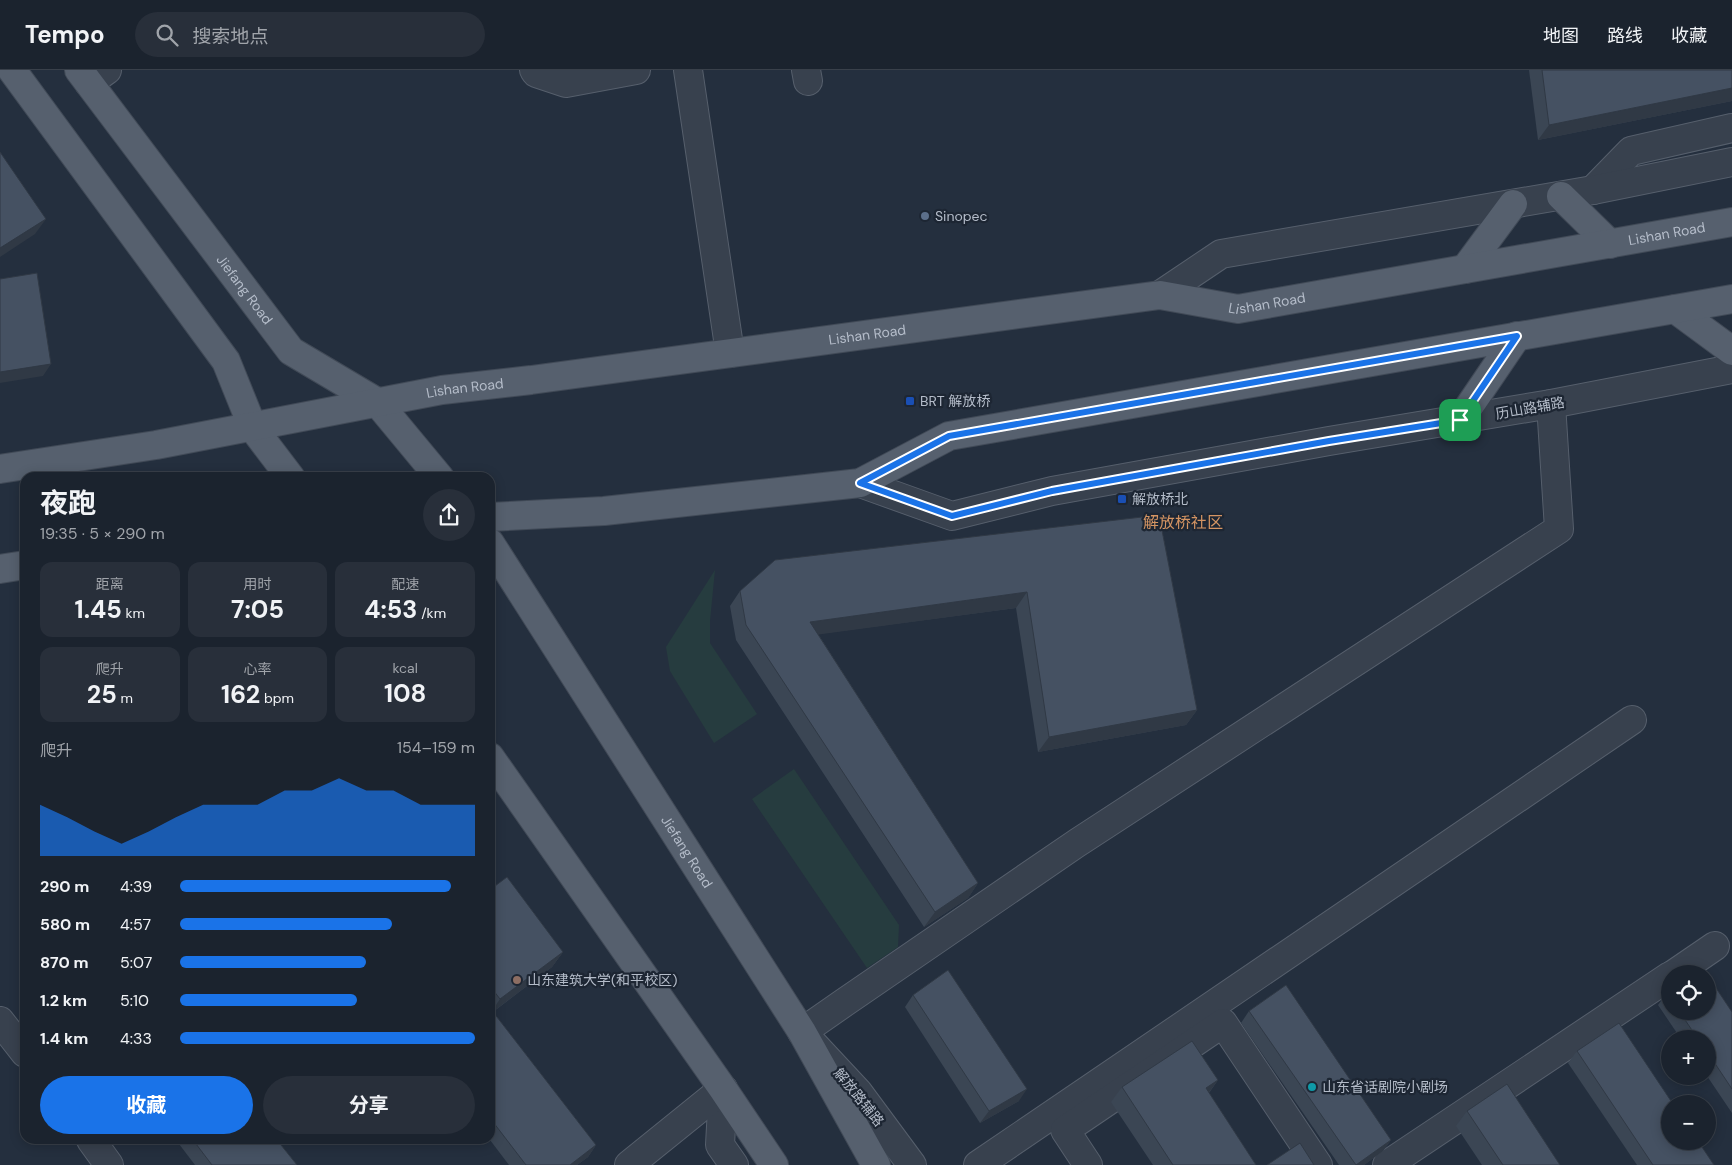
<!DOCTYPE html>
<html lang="zh">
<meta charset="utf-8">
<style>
:root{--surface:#1b232e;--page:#282f3a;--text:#f1f3f6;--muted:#a0a4aa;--line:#39404a;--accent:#1a73e8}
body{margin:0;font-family:"DM Sans","Noto Sans SC",sans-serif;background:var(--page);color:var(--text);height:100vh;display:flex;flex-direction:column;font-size:19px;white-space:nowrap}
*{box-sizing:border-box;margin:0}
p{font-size:16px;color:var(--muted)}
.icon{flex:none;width:28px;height:28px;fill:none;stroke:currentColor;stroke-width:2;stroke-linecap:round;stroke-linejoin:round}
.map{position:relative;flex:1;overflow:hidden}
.panel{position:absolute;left:20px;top:402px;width:475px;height:672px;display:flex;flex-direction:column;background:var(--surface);border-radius:15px;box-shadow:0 2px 12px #0003,0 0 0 1px var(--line)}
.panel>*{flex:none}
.fabs{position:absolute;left:1661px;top:895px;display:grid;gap:10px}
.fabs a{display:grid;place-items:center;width:55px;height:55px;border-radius:50%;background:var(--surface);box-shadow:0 2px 12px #0003,0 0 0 1px var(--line);font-size:25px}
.pin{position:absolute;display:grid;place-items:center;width:42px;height:42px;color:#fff;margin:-21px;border-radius:10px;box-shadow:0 2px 8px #0006}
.round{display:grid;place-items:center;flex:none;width:52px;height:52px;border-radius:26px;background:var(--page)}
.summary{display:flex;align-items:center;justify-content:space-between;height:85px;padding:0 20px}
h1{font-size:28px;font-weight:700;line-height:38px}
.metrics{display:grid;grid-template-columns:repeat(3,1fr);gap:8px;height:85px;padding:5px 20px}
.metrics div{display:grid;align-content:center;border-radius:12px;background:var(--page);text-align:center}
.metrics b{font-size:25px;font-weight:700}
.metrics small{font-size:14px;font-weight:400}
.metrics p{font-size:14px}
.chart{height:140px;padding:10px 20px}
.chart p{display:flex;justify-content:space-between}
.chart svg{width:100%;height:90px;margin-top:5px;fill:var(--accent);opacity:.7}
.action{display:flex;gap:10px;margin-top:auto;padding:10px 20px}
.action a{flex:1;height:58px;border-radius:30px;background:var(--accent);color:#fff;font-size:20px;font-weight:700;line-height:58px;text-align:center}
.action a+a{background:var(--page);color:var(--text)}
ul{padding:0 20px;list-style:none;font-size:16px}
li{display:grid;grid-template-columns:80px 60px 1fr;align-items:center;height:38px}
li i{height:12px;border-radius:6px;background:var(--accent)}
header{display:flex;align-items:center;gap:30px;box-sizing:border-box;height:70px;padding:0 25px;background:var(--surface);border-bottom:1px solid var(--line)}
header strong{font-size:24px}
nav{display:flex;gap:28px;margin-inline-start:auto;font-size:18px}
.search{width:350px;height:45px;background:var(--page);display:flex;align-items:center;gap:12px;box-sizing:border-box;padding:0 18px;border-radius:28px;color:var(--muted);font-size:19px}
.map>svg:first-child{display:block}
.green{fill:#263c3f}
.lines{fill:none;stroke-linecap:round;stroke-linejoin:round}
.minor-casing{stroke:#565f6c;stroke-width:30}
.major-casing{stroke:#414a57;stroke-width:30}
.minor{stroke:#38414e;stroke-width:28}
.major{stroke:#56606e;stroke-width:28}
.wall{fill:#3b4654}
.shaded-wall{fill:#303945}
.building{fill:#455162;stroke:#303945}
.route-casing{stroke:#fff;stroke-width:10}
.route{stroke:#1a73e8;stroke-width:6}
.service-dot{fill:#5c6f8a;stroke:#1d2633;stroke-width:2}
.transit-dot{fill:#1a4fb4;stroke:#1d2633;stroke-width:2}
.education-dot{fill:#8d6e63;stroke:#1d2633;stroke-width:2}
.culture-dot{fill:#0f9aa8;stroke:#1d2633;stroke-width:2}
.labels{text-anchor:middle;stroke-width:4.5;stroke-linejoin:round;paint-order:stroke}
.poi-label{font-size:14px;fill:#b4bcc9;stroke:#1d2633;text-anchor:start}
.street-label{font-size:14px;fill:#b4bcc9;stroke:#1d2633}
.quarter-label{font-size:16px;fill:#d59563;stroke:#1d2633}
</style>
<header>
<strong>Tempo</strong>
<div class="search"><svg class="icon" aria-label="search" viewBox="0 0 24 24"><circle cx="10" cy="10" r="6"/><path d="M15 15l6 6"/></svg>搜索地点</div>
<nav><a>地图</a><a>路线</a><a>收藏</a></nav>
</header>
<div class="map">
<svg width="1732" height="1095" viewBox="0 0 1732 1095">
<rect width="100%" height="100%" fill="#242f3e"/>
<g class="green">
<polygon points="715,500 710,551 710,573 757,644 714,673 670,601 666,577"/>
<polygon points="794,699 899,855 898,877 867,898 752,729"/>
</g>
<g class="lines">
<defs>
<g id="minor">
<polyline points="534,0 536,3 566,13 636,0"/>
<polyline points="688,0 730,283"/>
<polyline points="806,0 808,11"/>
<polyline points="89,13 107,0"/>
<polyline points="1593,120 1631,81 1732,58"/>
<polyline points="1160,225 1221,184 1593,120 1732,92"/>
<polyline points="860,413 952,446 1052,421 1329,371 1551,334 1732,299"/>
<polyline points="1674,904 1715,876"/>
<polyline points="0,951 25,983"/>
<polyline points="723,1019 720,1075 734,1095"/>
<polyline points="91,1070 109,1095"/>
<polyline points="629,1095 723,1019"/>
<polyline points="912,1095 858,1022 802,962 845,932 1077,773 1559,459 1551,334"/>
<polyline points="978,1095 1632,650"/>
<polyline points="1088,1095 1065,1060 1223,953 1318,1095"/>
<polyline points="1387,1095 1670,906"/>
</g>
<g id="major">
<polyline points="12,0 226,291 253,358 291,408"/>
<path id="s1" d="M79,0L291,281L377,332L440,408"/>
<polyline points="1561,126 1610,174"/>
<polyline points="1465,199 1513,134"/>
<polyline points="1675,239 1732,281"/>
<polyline points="1460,350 1517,266"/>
<path id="s2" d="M0,399L156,375L442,320L531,310L1160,225L1238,239L1732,152"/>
<polyline points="490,447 604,441 860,413 949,366 1732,229"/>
<path id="s3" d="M490,473L802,962L876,1095"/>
<polyline points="0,499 25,495"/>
<polyline points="490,687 723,1019 774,1095"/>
</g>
</defs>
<use href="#minor" class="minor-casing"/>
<use href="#major" class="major-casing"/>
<use href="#minor" class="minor"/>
<use href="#major" class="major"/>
</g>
<g class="wall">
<polygon points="1529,0 1732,0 1732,31 1538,70"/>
<polygon points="1159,445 1197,640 1186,655 1038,682 1016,538 818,564 978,813 968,828 924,857 736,570 730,536 740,521"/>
<polygon points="490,809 495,816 563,882 552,897 493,942 596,1075 588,1087 577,1095 509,1095 490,1070"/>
<polygon points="1670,921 1670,941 1732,942 1732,1043 1707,1006 1708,1006 1708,969 1681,969 1658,935 1667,923"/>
<polygon points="913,925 1019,1031 980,1053 905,937"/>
<polygon points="1249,941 1391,1070 1383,1081 1364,1095 1339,1095 1241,953"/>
<polygon points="1577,981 1714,1095 1637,1095 1568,993"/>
<polygon points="1218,1010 1209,1023 1256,1095 1153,1095 1111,1032 1122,1017"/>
<polygon points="1467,1041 1560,1095 1482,1095 1456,1056"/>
<polygon points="176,1070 277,1070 297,1095 195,1095"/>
</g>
<g class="shaded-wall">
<polygon points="1732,18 1732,31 1538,70 1549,55"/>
<polygon points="46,149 35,164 0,187 0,178"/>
<polygon points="51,294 43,306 0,313 0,302"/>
<polygon points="1027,522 1016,538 800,567 810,552"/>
<polygon points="1197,640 1186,655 1038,682 1049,667"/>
<polygon points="978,813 968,828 924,857 935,842"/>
<polygon points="563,882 552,897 490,944 500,929"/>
<polygon points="1218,1010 1207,1025 1206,1018"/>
<polygon points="1027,1019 1019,1031 980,1053 989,1041"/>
<polygon points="1391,1070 1383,1081 1364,1095 1356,1095"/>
<polygon points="596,1075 588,1087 577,1095 570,1095"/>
</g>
<g class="building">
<polygon points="1542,0 1732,0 1732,18 1549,55"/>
<polygon points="0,82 46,149 0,178"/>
<polygon points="37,203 51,294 0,302 0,209"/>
<polygon points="1159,445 1197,640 1049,667 1027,522 810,552 978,813 935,842 746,555 740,521 775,490"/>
<polygon points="507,807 563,882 500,929 490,916 490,809 495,816"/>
<polygon points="1703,899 1706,904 1695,904"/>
<polygon points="948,900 1027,1019 989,1041 913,925"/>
<polygon points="1708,906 1732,942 1732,1019 1708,983 1708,969 1698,969 1679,941 1708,941"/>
<polygon points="1286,915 1391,1070 1356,1095 1249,941"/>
<polygon points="1670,921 1670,928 1667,923"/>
<polygon points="490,938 596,1075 570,1095 526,1095 490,1048"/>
<polygon points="1619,953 1673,1034 1670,1034 1670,1071 1698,1071 1714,1095 1653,1095 1577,981"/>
<polygon points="1192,971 1218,1010 1206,1018 1256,1095 1173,1095 1122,1017"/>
<polygon points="1507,1014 1560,1095 1503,1095 1467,1041"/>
<polygon points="193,1070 277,1070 297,1095 212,1095"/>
<polygon points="1300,1073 1314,1095 1267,1095"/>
</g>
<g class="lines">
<defs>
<polygon id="route" points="1517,266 1460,350 1329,371 1052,421 952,446 860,413 949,366"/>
</defs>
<use href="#route" class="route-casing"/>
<use href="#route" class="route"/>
</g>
<circle class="service-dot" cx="925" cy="146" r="5"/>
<g class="transit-dot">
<rect x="905" y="326" width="10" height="10" rx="2.5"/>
<rect x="1117" y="424" width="10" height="10" rx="2.5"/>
</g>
<circle class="education-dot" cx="517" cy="910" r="5"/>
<circle class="culture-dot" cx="1312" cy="1017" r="5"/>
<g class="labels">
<g class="poi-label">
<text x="935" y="151">Sinopec</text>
<text x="920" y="336">BRT 解放桥</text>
<text x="1132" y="434">解放桥北</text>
<text x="527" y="915">山东建筑大学(和平校区)</text>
<text x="1322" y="1022">山东省话剧院小剧场</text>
</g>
<g class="street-label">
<text dy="5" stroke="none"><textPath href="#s2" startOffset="1688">Lishan Road</textPath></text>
<text dy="5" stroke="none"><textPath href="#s1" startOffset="275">Jiefang Road</textPath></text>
<text dy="5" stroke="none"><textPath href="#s2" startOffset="1282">Lishan Road</textPath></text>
<text dy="5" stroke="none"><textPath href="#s2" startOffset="878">Lishan Road</textPath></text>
<text dy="5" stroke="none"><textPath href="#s2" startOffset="472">Lishan Road</textPath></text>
<text transform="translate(1530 338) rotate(-10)" y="5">历山路辅路</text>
<text dy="5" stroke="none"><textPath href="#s3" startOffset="366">Jiefang Road</textPath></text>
<text transform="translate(859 1027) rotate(51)" y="5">解放路辅路</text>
</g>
<g class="quarter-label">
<text x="1183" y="458">解放桥社区</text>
</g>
</g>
</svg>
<div class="fabs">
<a><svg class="icon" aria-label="locate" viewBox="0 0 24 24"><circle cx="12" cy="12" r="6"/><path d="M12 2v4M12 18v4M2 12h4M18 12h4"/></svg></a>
<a>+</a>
<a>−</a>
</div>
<div class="pin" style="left:1460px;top:350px;background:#1e9e55"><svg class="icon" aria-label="arrive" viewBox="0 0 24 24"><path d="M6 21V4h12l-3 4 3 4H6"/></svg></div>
<section class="panel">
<div class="summary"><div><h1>夜跑</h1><p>19:35 · 5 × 290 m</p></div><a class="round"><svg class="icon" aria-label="share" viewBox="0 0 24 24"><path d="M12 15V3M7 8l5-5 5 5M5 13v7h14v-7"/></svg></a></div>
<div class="metrics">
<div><p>距离</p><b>1.45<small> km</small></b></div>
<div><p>用时</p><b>7:05</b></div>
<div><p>配速</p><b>4:53<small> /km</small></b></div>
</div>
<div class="metrics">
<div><p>爬升</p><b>25<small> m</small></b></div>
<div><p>心率</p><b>162<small> bpm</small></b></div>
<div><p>kcal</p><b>108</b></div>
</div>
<div class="chart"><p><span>爬升</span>154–159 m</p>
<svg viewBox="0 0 160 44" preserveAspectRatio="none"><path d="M0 44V19L10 25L20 32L30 38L40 32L50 25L60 19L70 19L80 19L90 12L100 12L110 6L120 12L130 12L140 19L150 19L160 19V44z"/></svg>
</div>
<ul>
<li><b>290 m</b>4:39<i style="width:92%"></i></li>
<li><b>580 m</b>4:57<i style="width:72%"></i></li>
<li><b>870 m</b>5:07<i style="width:63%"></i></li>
<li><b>1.2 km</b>5:10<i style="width:60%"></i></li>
<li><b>1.4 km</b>4:33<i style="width:100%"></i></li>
</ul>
<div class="action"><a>收藏</a><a>分享</a></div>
</section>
</div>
